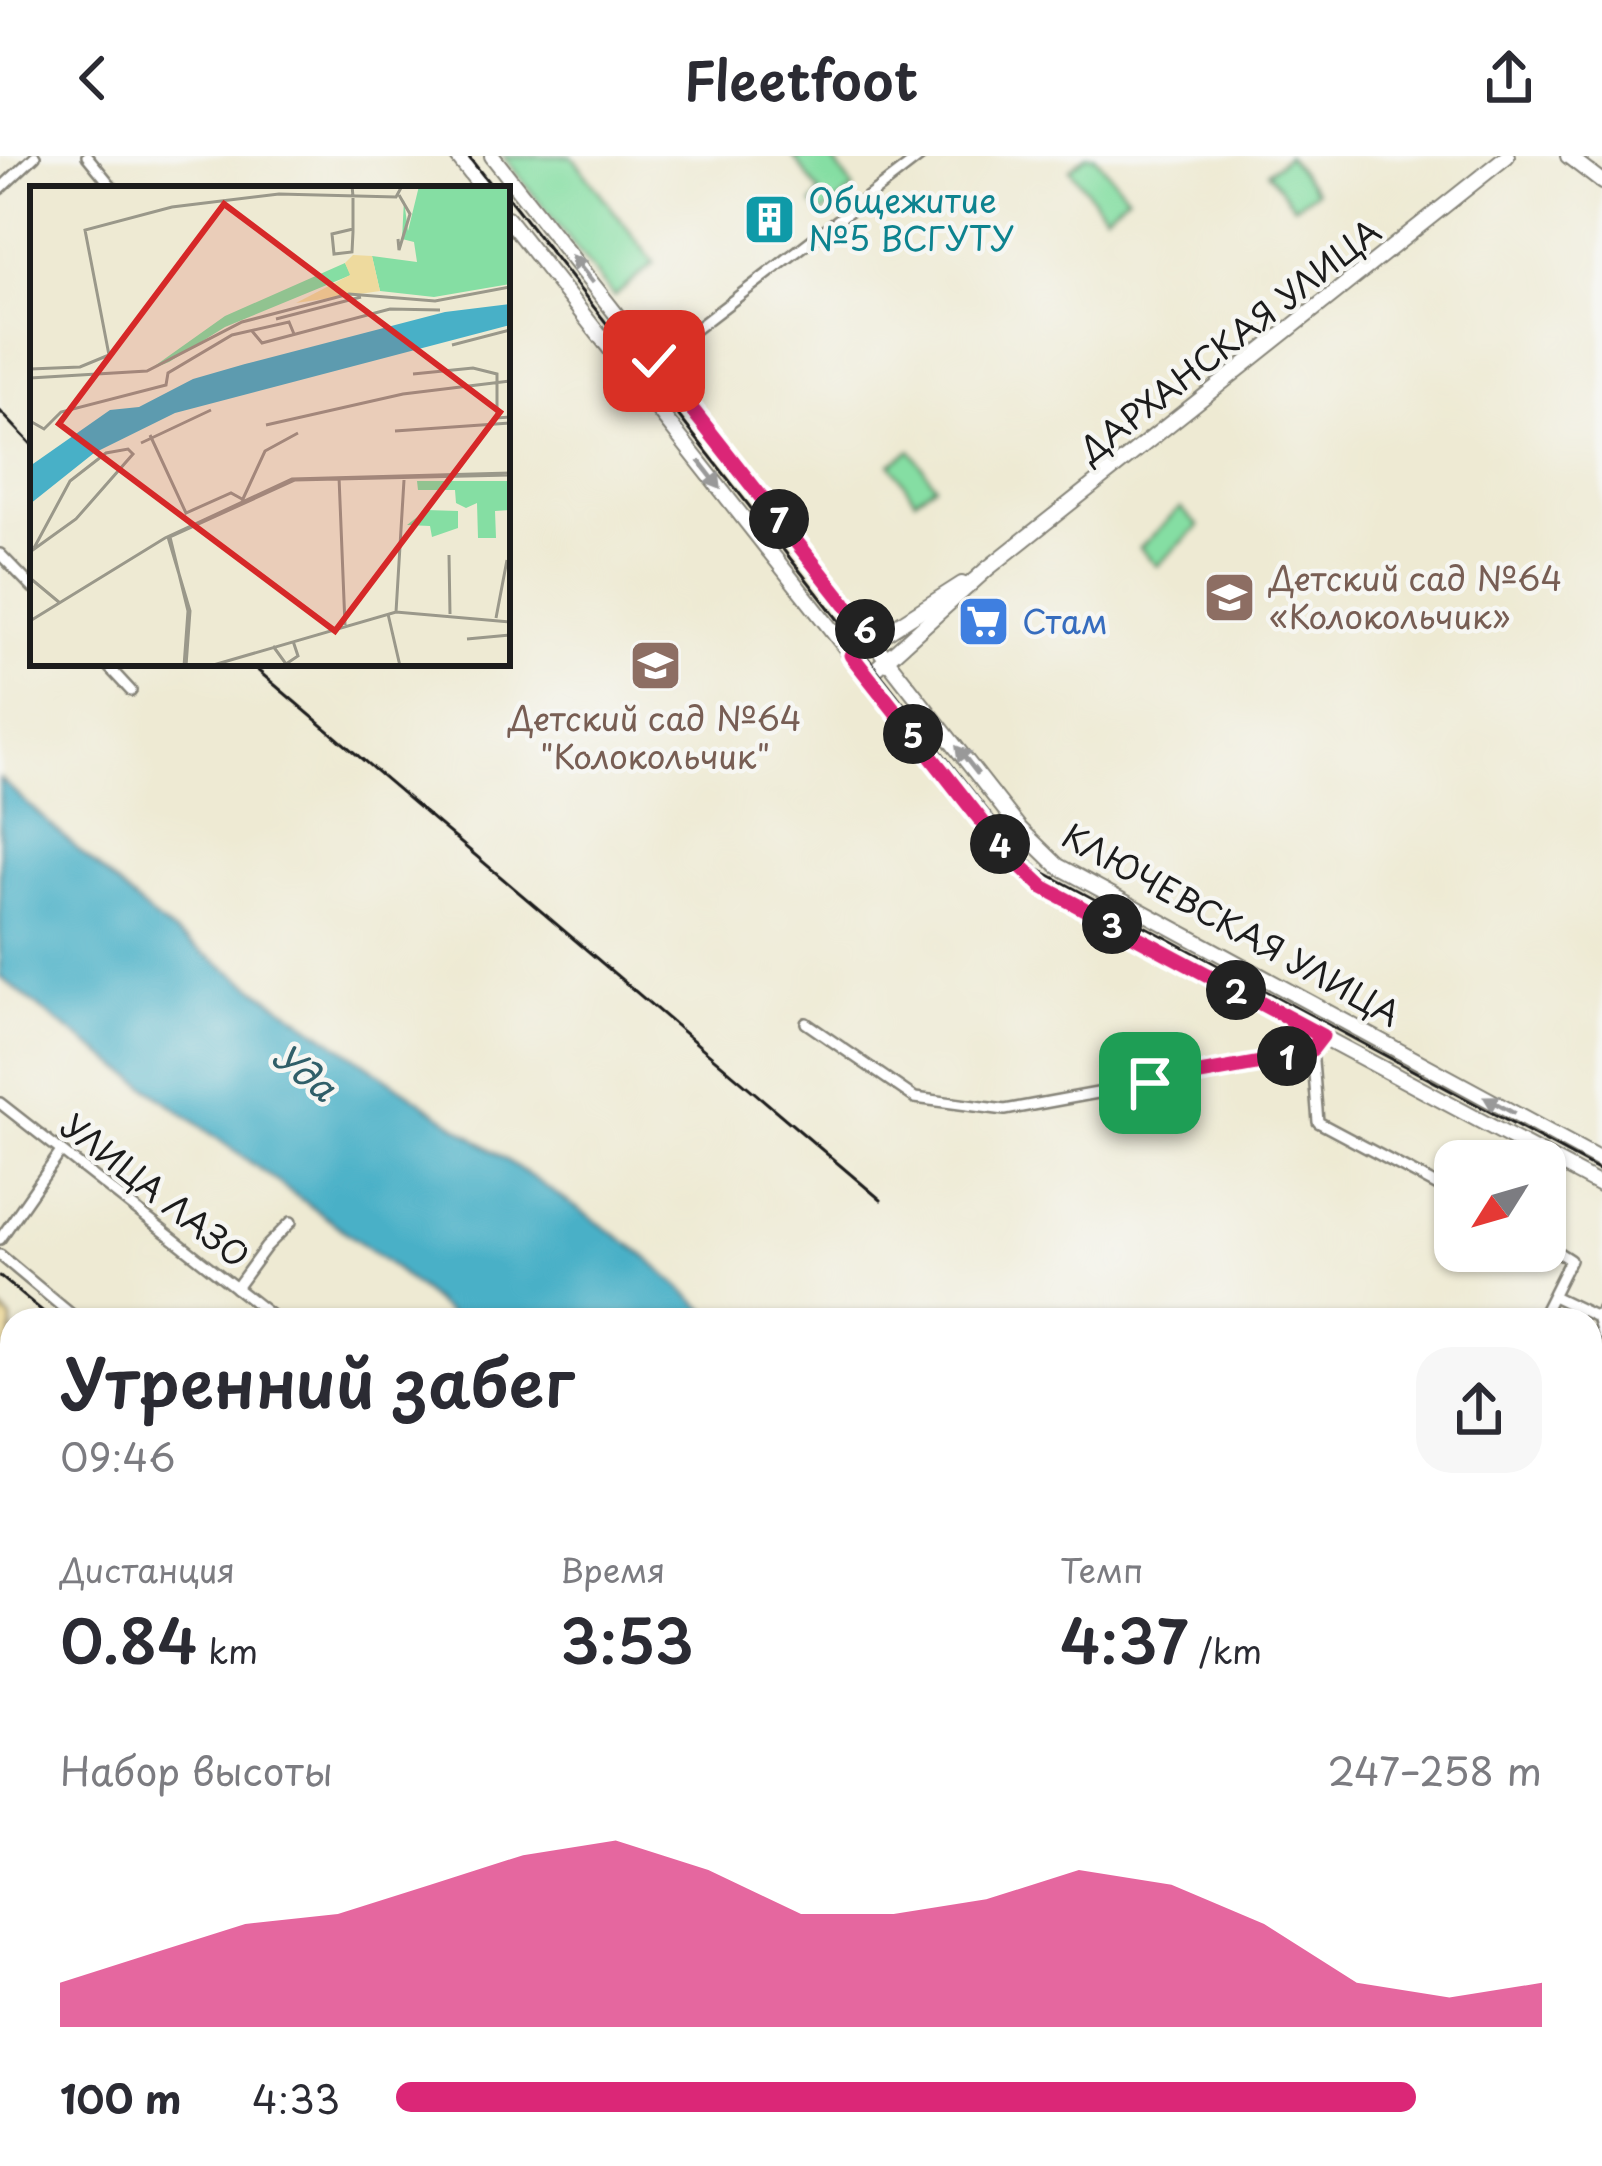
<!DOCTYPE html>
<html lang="ru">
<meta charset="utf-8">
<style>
:root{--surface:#fff;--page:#f7f7f7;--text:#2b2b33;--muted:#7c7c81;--accent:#db2777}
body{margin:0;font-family:"Playpen Sans",sans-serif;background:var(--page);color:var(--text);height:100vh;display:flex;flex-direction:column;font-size:45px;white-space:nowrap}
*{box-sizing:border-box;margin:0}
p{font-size:39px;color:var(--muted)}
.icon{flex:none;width:66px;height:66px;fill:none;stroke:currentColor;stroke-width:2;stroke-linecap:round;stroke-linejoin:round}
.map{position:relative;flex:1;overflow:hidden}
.sheet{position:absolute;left:0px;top:1152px;width:1602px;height:858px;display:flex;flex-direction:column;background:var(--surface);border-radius:36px 36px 0 0;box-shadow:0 3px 9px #0004}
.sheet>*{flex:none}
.needle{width:78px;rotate:233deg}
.controls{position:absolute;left:1434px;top:984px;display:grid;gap:24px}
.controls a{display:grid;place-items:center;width:132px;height:132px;border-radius:24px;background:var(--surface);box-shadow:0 3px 9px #0004;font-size:60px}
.pin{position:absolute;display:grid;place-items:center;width:102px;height:102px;color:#fff;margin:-51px;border-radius:24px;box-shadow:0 6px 18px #0006}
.km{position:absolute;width:60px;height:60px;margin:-30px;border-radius:50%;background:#222;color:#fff;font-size:33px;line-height:60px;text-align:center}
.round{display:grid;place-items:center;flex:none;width:126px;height:126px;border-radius:36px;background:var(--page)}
.head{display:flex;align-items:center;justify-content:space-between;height:204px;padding:0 60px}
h1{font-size:66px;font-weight:600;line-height:90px}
.metrics{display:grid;grid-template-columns:repeat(3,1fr);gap:18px;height:204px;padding:12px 60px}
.metrics div{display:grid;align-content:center}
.metrics b{font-size:60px;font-weight:600}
.metrics small{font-size:33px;font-weight:400}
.metrics p{font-size:33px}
.chart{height:336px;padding:24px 60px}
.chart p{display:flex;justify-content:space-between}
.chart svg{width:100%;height:216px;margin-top:12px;fill:var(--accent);opacity:.7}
ul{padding:0 60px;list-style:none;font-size:39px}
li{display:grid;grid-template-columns:192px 144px 1fr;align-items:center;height:90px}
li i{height:30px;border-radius:15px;background:var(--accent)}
header{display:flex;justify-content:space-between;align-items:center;height:156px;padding:0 60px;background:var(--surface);font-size:54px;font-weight:600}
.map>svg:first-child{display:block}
.green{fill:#85dea3;stroke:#507d60;stroke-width:3}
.sand{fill:#eeda9e;stroke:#857b5d;stroke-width:3}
.water{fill:#48b0c7;stroke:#326672;stroke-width:3}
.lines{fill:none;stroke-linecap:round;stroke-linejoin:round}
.street-casing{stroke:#858378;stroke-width:14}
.secondary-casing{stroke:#858378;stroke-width:18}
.street{stroke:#fff;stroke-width:9}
.secondary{stroke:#fff;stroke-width:14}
.tram{stroke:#1c1c1c;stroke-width:3}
.rail{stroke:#1c1c1c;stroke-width:3}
.oneway{fill:#999}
.route-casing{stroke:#fff;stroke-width:24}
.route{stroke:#db2777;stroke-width:15}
.labels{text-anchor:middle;stroke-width:9;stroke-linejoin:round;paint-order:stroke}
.culture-label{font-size:33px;fill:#0d838f;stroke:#f6f6f2;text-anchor:start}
.street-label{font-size:33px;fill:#1c1c1c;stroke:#f6f6f2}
.education-label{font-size:33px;fill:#785e54;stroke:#f6f6f2;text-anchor:start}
.shop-label{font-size:33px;fill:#366cbe;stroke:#f6f6f2;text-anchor:start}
.water-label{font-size:36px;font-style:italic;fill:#305f69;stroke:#f6f6f2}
.inset-road{fill:none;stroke:#9a988a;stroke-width:3}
.view{fill:#d62828;fill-opacity:0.15;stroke:#d62828;stroke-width:6}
.inset-edge{fill:none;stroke:#1c1c1c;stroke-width:6}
</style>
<header><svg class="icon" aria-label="back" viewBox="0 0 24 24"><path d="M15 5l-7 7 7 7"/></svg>Fleetfoot<svg class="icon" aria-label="share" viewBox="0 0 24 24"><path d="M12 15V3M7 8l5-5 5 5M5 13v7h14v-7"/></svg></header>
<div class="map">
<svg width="1602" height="2010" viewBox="0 0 1602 2010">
<rect width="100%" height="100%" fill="#f6f6f2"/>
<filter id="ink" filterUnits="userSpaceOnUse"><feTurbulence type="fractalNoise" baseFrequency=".00833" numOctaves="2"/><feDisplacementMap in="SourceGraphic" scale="24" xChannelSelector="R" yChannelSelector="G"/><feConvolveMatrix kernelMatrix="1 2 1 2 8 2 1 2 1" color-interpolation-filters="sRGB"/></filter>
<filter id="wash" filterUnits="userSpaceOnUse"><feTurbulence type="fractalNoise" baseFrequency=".004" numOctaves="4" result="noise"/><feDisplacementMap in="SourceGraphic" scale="48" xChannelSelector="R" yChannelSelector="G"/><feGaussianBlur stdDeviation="2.7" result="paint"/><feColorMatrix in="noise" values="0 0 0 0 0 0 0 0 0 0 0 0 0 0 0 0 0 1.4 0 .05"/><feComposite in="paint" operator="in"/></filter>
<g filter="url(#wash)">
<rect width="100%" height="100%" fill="#eeead3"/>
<g class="green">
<polygon points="503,0 572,0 654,107 614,141"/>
<polygon points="793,0 830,0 854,33 821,59 812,48 820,37"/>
<polygon points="1086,0 1095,0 1128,40 1105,58 1070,13"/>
<polygon points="1287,0 1316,35 1294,50 1268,16"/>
<polygon points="911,294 935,329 915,343 891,308"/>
<polygon points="1180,352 1199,370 1157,410 1140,392"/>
<polygon points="0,1256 12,1259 12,1355 0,1351"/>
</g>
<polygon class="sand" points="0,1153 12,1164 12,1259 0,1256"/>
<g class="water">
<polygon points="0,623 157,765 638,1094 717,1164 456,1164 387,1106 51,861 0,821"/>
<polygon points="1590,1731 1602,1737 1602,1915 1590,1913"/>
</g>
</g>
<g filter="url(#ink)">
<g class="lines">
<defs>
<g id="street">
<polyline points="87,0 114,33"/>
<polyline points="0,33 35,0"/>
<polyline points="654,205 921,0"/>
<polyline points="0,398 33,432"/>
<polyline points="105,507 131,535"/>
<polyline points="806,867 915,942 1005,954 1261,907 1312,893 1321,880"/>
<polyline points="1312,893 1318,966 1455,1039"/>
<polyline points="0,947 277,1164"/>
<polyline points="0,1083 60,997"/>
<polyline points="0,1099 78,1164"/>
<polyline points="236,1132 266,1091 291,1066"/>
<polyline points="1553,1140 1597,1161"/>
<polyline points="1602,1153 1597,1161 1602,1178"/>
<polyline points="1540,1164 1570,1104 1545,1088"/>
<polyline points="1590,1583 1602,1584"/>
<polyline points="1590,1692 1602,1697"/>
<polyline points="1481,1998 1497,2010"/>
</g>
<g id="secondary">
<polyline points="457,0 483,33"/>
<polyline points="492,0 1020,673 1058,710 1602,1005"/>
<polyline points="1568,0 1602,26"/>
<polyline points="507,62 1000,688 1043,731 1602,1030"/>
<polyline points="851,499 962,428"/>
<polyline points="868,520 987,413 1507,0"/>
</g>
</defs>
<use href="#street" class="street-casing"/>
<use href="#secondary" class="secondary-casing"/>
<use href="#street" class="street"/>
<use href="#secondary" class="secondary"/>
<g class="tram">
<polyline points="468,0 494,33"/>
<polyline points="507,40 1011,685 1038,713 1602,1016"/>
</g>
<g class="rail">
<polyline points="0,255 33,290"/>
<polyline points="249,507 881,1044"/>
<polyline points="0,1120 53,1164"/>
<polyline points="1250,1998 1259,2010"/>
</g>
</g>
<defs><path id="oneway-solid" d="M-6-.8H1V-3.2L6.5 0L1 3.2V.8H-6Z" transform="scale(3)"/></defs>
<g class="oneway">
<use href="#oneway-solid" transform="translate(582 113) rotate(-128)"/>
<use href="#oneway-solid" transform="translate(710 319) rotate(52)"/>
<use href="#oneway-solid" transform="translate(967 604) rotate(-128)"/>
<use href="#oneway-solid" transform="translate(1499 949) rotate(-151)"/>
</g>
</g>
<g class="lines" filter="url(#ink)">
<defs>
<polyline id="route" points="654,205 872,482 851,499 1006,696 1043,731 1322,880 1312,893 1261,907 1150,927"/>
</defs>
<use href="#route" class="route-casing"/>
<use href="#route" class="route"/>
</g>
<defs>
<symbol id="building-square" viewBox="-11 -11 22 22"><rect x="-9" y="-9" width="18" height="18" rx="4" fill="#0f9aa8" stroke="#f6f6f2"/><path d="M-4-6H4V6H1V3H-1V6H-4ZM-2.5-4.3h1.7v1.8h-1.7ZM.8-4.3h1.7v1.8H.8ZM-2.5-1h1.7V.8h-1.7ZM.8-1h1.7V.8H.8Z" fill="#fff"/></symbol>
<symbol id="school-square" viewBox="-11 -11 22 22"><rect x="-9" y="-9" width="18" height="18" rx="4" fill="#8d6e63" stroke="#f6f6f2"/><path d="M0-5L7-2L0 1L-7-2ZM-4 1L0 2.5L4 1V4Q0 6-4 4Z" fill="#fff"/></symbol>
<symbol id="supermarket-square" viewBox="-11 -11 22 22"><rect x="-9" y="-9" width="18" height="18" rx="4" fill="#3f7fe0" stroke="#f6f6f2"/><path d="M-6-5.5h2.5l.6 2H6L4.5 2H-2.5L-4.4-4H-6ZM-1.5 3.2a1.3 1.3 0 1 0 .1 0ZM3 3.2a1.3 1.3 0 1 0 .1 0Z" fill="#fff"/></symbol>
</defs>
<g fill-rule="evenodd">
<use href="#building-square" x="740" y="34" width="59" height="59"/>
<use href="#school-square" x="1200" y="412" width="59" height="59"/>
<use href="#supermarket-square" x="954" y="436" width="59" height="59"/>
<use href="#school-square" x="626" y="480" width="59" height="59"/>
</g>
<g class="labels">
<g class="culture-label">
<text x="808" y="57">Общежитие<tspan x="808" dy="38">№5 ВСГУТУ</tspan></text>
</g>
<g class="street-label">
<text transform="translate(1230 185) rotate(-38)" y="12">ДАРХАНСКАЯ УЛИЦА</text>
<text transform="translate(1231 769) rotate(29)" y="12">КЛЮЧЕВСКАЯ УЛИЦА</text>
<text transform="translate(155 1035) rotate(38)" y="12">УЛИЦА ЛАЗО</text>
</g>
<g class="education-label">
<text x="1269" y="435">Детский сад №64<tspan x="1269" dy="38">«Колокольчик»</tspan></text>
<text x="655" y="575" text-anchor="middle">Детский сад №64<tspan x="655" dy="38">"Колокольчик"</tspan></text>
</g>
<g class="shop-label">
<text x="1022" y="478">Стам</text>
</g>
<g class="water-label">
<text transform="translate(304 916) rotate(38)" y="13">Уда</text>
</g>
</g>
<g transform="translate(30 30)">
<rect width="480" height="480" fill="#eeead3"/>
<path d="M389,0H480V98L404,111L350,105L342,70L387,76L384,56L372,53L374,14L378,45ZM315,77L321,89L195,141L139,176L119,184L195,130ZM387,295H480V324L465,325L466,352H448L447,317L436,322L426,317L425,304H388ZM396,324L428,325V342L402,351L400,340L377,339Z" fill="#85dea3"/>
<path d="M323,69L342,70L350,105L266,117L320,89L315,77Z" fill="#eeda9e"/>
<path d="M480,118V139L145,227L64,267L0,318V280L80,224L109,221L163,193L215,178L415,126Z" fill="#48b0c7"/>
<path class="inset-road" d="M322,0L323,10V46L322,66L304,68L302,48L323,43M368,53L369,64L380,28L369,9M246,133L331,111M222,145L232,157L360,123L410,124M422,159L480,144M0,183L50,181L79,169L55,44L142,21L249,8L366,11L372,0M383,188L443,182L467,188V232L480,231M0,192L117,185L212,136L319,108L405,115L480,101M0,235L14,243L31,226L136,199L138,187L202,149L259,136L264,148M236,239L373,208L480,195M365,245L480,237M120,249L156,327L201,307L212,313M111,257L181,224M309,291L315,439M212,315L235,265L268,247M138,351L160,425L156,480M0,366L46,333L103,268L98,263L76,267L40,295L4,362M419,369L420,428M0,392L30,417M366,426L374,294M358,428L370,480M466,432L477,374M0,435L135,352L262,293L480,287M437,453L480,449M243,460L256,478L268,470L263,455M154,480L158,425L140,351L265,294L480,289M180,480L366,426L480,436"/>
<path class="view" d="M194,18L470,226L305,445L29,238Z"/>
<rect width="480" height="480" class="inset-edge"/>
</g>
</svg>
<div class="controls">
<a><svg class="needle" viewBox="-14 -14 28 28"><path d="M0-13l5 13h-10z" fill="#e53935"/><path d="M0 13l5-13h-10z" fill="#7c7c81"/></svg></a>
</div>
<div class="pin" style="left:1150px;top:927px;background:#1e9e55"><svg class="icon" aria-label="arrive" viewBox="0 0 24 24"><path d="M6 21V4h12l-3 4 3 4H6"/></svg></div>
<div class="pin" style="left:654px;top:205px;background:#d93025"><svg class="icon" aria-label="check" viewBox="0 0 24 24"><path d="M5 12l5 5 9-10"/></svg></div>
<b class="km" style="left:1287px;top:900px">1</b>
<b class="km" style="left:1236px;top:834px">2</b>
<b class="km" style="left:1112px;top:768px">3</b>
<b class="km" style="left:1000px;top:688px">4</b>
<b class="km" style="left:913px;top:578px">5</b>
<b class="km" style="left:865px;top:473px">6</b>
<b class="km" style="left:779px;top:363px">7</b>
<section class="sheet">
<div class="head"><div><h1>Утренний забег</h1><p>09:46</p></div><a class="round"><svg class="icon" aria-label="share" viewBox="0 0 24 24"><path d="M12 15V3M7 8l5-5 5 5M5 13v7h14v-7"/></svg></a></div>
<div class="metrics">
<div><p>Дистанция</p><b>0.84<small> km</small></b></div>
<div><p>Время</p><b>3:53</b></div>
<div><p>Темп</p><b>4:37<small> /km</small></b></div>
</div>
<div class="chart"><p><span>Набор высоты</span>247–258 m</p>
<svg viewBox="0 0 160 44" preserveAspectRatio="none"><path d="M0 44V35L10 29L20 23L30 21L40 15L50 9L60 6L70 12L80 21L90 21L100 18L110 12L120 15L130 23L140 35L150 38L160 35V44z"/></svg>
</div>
<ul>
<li><b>100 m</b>4:33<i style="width:89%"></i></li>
</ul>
</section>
</div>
